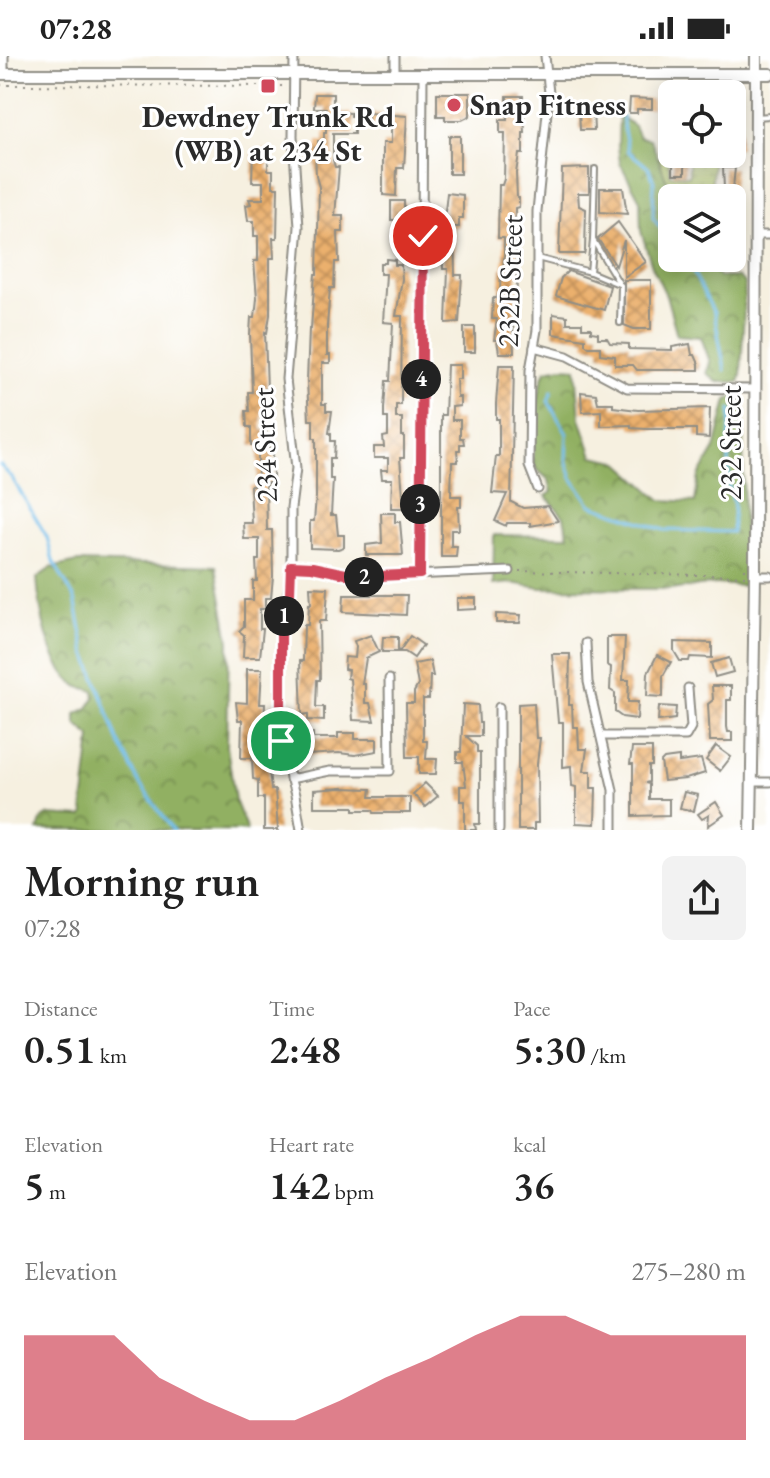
<!DOCTYPE html>
<meta charset="utf-8">
<style>
:root{--surface:#fff;--page:#f2f2f2;--text:#222;--muted:#767676;--accent:#d1495b}
body{margin:0;font-family:"EB Garamond",serif;background:var(--page);color:var(--text);height:100vh;display:flex;flex-direction:column;font-size:30px;white-space:nowrap}
*{box-sizing:border-box;margin:0}
p{font-size:26px;color:var(--muted)}
.icon{flex:none;width:44px;height:44px;fill:none;stroke:currentColor;stroke-width:2;stroke-linecap:round;stroke-linejoin:round}
.map{position:relative;height:774px;overflow:hidden}
.panel{display:flex;flex-direction:column;background:var(--surface);flex:1}
.panel>*{flex:none}
.fabs{position:absolute;left:658px;top:24px;display:grid;gap:16px}
.fabs a{display:grid;place-items:center;width:88px;height:88px;border-radius:12px;background:var(--surface);box-shadow:0 4px 20px #0003;font-size:40px}
.pin{position:absolute;display:grid;place-items:center;width:68px;height:68px;color:#fff;margin:-34px;border:4px solid #fff;border-radius:50%;box-shadow:0 2px 8px #0007}
.km{position:absolute;width:40px;height:40px;margin:-20px;border-radius:50%;background:#222;color:#fff;font-size:22px;line-height:40px;text-align:center}
.round{display:grid;place-items:center;flex:none;width:84px;height:84px;border-radius:12px;background:var(--page)}
.headline{display:flex;align-items:center;justify-content:space-between;height:136px;padding:0 24px}
h1{font-size:44px;font-weight:600;line-height:60px}
.stats{display:grid;grid-template-columns:repeat(3,1fr);gap:12px;height:136px;padding:8px 24px}
.stats div{display:grid;align-content:center}
.stats b{font-size:40px;font-weight:600}
.stats small{font-size:22px;font-weight:400}
.stats p{font-size:22px}
.chart{height:224px;padding:16px 24px}
.chart p{display:flex;justify-content:space-between}
.chart svg{width:100%;height:144px;margin-top:8px;fill:var(--accent);opacity:.7}
.status{display:flex;justify-content:space-between;align-items:center;height:56px;padding:0 40px;background:var(--surface);direction:ltr}
.status svg{height:22px;fill:currentColor}
.map>svg:first-child{display:block}
.grass{fill:url(#grass-dots);stroke:#717c4e;stroke-width:2}
.forest{fill:url(#forest-crowns);stroke:#5e6e46;stroke-width:2}
.lines{fill:none;stroke-linecap:round;stroke-linejoin:round}
.stream{stroke:#71beeb;stroke-width:3}
.building{fill:url(#building-cross-hatch)}
.service-casing{stroke:#908e86;stroke-width:8}
.minor-casing{stroke:#908e86;stroke-width:11}
.tertiary-casing{stroke:#908e86;stroke-width:13}
.secondary-casing{stroke:#908e86;stroke-width:14}
.path{stroke:#908e86;stroke-width:2;stroke-dasharray:2 6;stroke-linecap:butt}
.service{stroke:#fff;stroke-width:4}
.minor{stroke:#fff;stroke-width:7}
.tertiary{stroke:#fff;stroke-width:9}
.secondary{stroke:#fff;stroke-width:10}
.route-casing{stroke:#fff;stroke-width:16}
.route{stroke:#d1495b;stroke-width:10}
.poi-dot{fill:#d1495b;stroke:#fff;stroke-width:3}
.labels{text-anchor:middle;stroke-width:6;stroke-linejoin:round;paint-order:stroke}
.poi-label{font-size:30px;font-weight:bold;fill:#2b2b2b;stroke:#fff;text-anchor:start}
.street-label{font-size:30px;fill:#2b2b2b;stroke:#fff}
</style>
<div class="status"><b>07:28</b><svg viewBox="0 0 49 12"><path d="M0 12V9h3v3zM5 12V6h3v6zM10 12V3h3v9zM15 12V0h3v12zM26 1h20v11H26zM47 4h2v5h-2z"/></svg></div>
<div class="map">
<svg width="770" height="774" viewBox="0 0 770 774">
<defs>
<pattern id="grass-dots" width="8" height="8" patternUnits="userSpaceOnUse" patternTransform="scale(2)"><rect width="8" height="8" fill="#b7cc70"/><path d="M2 2h.1M6 6h.1" fill="none" stroke="#9eaf61" stroke-width="1.8" stroke-linecap="round"/></pattern>
<pattern id="forest-crowns" width="20" height="18" patternUnits="userSpaceOnUse" patternTransform="scale(2)"><rect width="20" height="18" fill="#91b062"/><path d="M2 6a3 3 0 1 1 6 0M12 15a3 3 0 1 1 6 0" fill="none" stroke="#778f51"/></pattern>
<pattern id="building-cross-hatch" width="8" height="8" patternUnits="userSpaceOnUse" patternTransform="scale(2)"><rect width="8" height="8" fill="#ebb06d"/><path d="M0 0l8 8M0 8l8-8" fill="none" stroke="#bf8f5a"/></pattern>
</defs>
<rect width="100%" height="100%" fill="#fff"/>
<filter id="ink" filterUnits="userSpaceOnUse"><feTurbulence type="fractalNoise" baseFrequency=".0125" numOctaves="2"/><feDisplacementMap in="SourceGraphic" scale="16" xChannelSelector="R" yChannelSelector="G"/><feConvolveMatrix kernelMatrix="1 2 1 2 8 2 1 2 1" color-interpolation-filters="sRGB"/></filter>
<filter id="wash" filterUnits="userSpaceOnUse"><feTurbulence type="fractalNoise" baseFrequency=".006" numOctaves="4" result="noise"/><feDisplacementMap in="SourceGraphic" scale="32" xChannelSelector="R" yChannelSelector="G"/><feGaussianBlur stdDeviation="1.8" result="paint"/><feColorMatrix in="noise" values="0 0 0 0 0 0 0 0 0 0 0 0 0 0 0 0 0 1.4 0 .05"/><feComposite in="paint" operator="in"/></filter>
<g filter="url(#wash)">
<rect width="100%" height="100%" fill="#f6f0e0"/>
<polygon class="grass" points="689,98 714,99 711,134 706,134 706,142 677,142 666,127 659,101 668,100 670,119 689,120"/>
<g class="forest">
<path d="M619,59L634,70L639,81L650,83C660,103 664,124 676,142H672V202H704L708,210L720,221H738L745,227L741,320L739,326H717L707,317L710,306L701,281L677,279L666,239L652,210L641,175L640,144L620,107L618,90Z"/>
<path d="M562,311L576,312L580,362L593,400L617,405L661,444L695,446L699,420L715,393L727,344L733,341L740,344L743,352L744,530L714,528L677,533L541,532L511,527L493,529L494,479L568,480L564,461L546,440L552,436L549,424L532,409C537,377 533,344 546,314Z"/>
<path d="M78,506L216,510L229,585L227,691L235,744L247,774H38L42,762L48,759L82,761L84,759L83,751L91,681L76,668V658L88,652L95,641L94,635C88,632 81,633 76,629C49,611 39,552 37,522L51,512Z"/>
</g>
<g class="lines">
<g class="stream">
<path d="M623,61C622,75 627,82 628,95L649,112L654,126L653,162L672,187"/>
<polyline points="686,202 714,257 725,314"/>
<polyline points="552,335 548,345 567,378 566,404 572,422 591,449 664,474 732,476 734,450 729,428 729,390 731,353"/>
<polyline points="0,409 12,422 47,481 53,505 75,543 85,594 118,684 139,727 173,774"/>
</g>
</g>
<g id="blocks">
<g class="building">
<polygon points="437,37 470,37 470,60 462,64 445,64 445,60 437,60"/>
<polygon points="315,38 333,38 333,56 351,57 351,60 354,60 354,78 333,78 333,104 335,111 339,111 335,160 343,160 343,176 338,176 339,206 335,206 334,232 330,232 327,270 327,299 330,299 330,307 322,307 322,348 326,348 326,355 332,355 329,377 331,377 331,385 335,385 334,402 330,402 330,423 333,423 331,459 336,459 338,479 344,479 344,491 338,493 310,492 310,465 314,465 316,441 316,382 313,382 313,364 309,364 307,325 309,273 311,273 315,218 317,218 319,131 316,120 315,92 318,92 318,85 324,85 324,77 326,77 326,52 314,52"/>
<polygon points="507,40 523,40 525,77 523,77 523,98 519,98 516,117 517,142 519,142 519,151 515,152 515,165 519,165 519,177 515,177 517,228 513,267 514,297 499,297 497,284 494,284 497,263 492,263 493,242 497,242 500,234 501,212 503,212 504,201 504,182 498,182 499,129 502,129 504,123 505,77 500,77 500,64 507,64"/>
<polygon points="630,42 652,43 652,53 637,53 637,57 629,57"/>
<polygon points="579,54 593,54 594,74 580,74"/>
<polygon points="368,57 407,60 404,112 397,112 396,140 383,139 383,87 391,87 391,69 368,69"/>
<rect x="732" y="61" width="8" height="31"/>
<rect x="449" y="80" width="11" height="38"/>
<polygon points="253,93 268,93 268,114 273,114 273,131 278,131 277,182 273,182 274,202 270,202 270,259 267,277 265,276 267,333 264,333 264,352 262,352 262,374 266,374 267,392 273,392 273,427 266,427 267,474 272,474 273,520 271,542 265,542 265,553 260,553 260,573 263,573 260,601 243,601 244,579 239,575 244,570 244,544 253,544 253,525 257,525 256,504 259,504 259,483 244,483 243,467 252,467 250,430 257,430 258,411 258,390 251,390 251,371 247,371 246,355 249,355 248,336 252,336 250,278 251,261 255,261 257,242 254,205 258,205 258,180 254,180 254,165 248,165 246,149 251,148 249,143 263,143 263,126 252,126"/>
<rect x="673" y="100" width="12" height="18"/>
<polygon points="589,112 589,137 578,137 579,150 586,153 585,195 584,198 559,198 562,113"/>
<polygon points="723,112 735,112 732,142 706,142 706,134 724,132"/>
<polygon points="600,132 623,132 627,158 600,156"/>
<polygon points="447,137 463,139 463,162 459,162 459,171 454,171 455,219 462,219 459,266 446,267 448,213 443,213 442,183"/>
<rect x="391" y="145" width="13" height="19"/>
<polygon points="618,166 646,206 624,221 624,184 616,210 598,183"/>
<polygon points="386,203 395,204 395,209 401,209 402,223 396,260 402,260 401,349 396,349 396,362 402,362 402,380 404,380 404,402 400,402 404,452 391,452 392,423 382,423 381,414 388,414 388,402 374,402 374,391 384,391 383,381 388,380 388,362 384,362 384,353 386,325 390,325 393,267 383,266 386,218 380,218 380,207 386,207"/>
<polygon points="568,215 610,230 604,254 556,240 561,222"/>
<polygon points="624,224 651,224 651,273 634,273 624,269"/>
<polygon points="553,258 567,260 567,267 582,267 582,272 591,272 591,276 598,277 598,282 607,282 610,287 629,288 629,293 672,294 672,291 690,288 692,299 695,299 699,308 699,314 637,314 633,309 615,309 615,300 600,298 600,291 589,291 585,288 585,283 553,278"/>
<rect x="464" y="271" width="11" height="25"/>
<polygon points="447,309 460,309 460,323 456,323 457,341 460,341 460,350 452,351 452,364 460,364 460,382 463,382 464,388 460,388 460,394 457,394 458,406 452,406 451,440 461,440 461,451 458,451 459,474 451,474 451,490 457,490 456,501 441,501 441,359 445,359"/>
<polygon points="499,309 514,309 511,446 523,452 548,450 558,465 530,470 530,467 507,467 506,470 495,465 507,438 492,437 496,400 499,400 499,363 496,363 496,348"/>
<polygon points="581,336 596,338 598,347 613,347 613,351 638,354 710,352 709,382 696,381 696,373 647,373 631,372 631,369 601,370 601,355 582,356"/>
<polygon points="381,457 395,457 395,466 400,466 403,499 366,499 366,489 382,487"/>
<polygon points="310,531 328,532 326,565 319,565 320,624 317,624 316,651 324,651 324,665 308,664 308,658 302,659 300,605 303,605 304,569 308,569 309,548 311,548"/>
<polygon points="344,539 407,539 406,559 343,556"/>
<polygon points="457,542 476,542 476,553 457,554"/>
<polygon points="496,558 521,559 520,567 496,567"/>
<polygon points="371,579 379,596 366,602 362,628 365,628 365,647 370,647 374,665 353,664 350,623 347,622 348,614 344,613 345,601 355,602 356,591 354,585"/>
<polygon points="410,580 423,589 414,602 405,596 399,596"/>
<polygon points="383,581 398,581 398,596 382,596"/>
<polygon points="607,581 625,581 623,624 629,624 628,646 638,646 637,663 622,661 615,656 615,637 610,634 611,611 607,609"/>
<polygon points="674,586 712,587 712,602 690,601 689,605 680,605 674,595"/>
<polygon points="552,598 570,598 569,649 572,649 573,671 578,671 579,693 587,693 584,715 591,715 591,732 596,732 595,768 576,767 576,731 572,730 571,710 563,711 563,666 558,666"/>
<polygon points="657,599 671,606 663,620 663,641 647,640 648,617"/>
<polygon points="729,602 733,616 715,621 711,607"/>
<polygon points="430,605 433,620 430,620 429,643 423,643 423,685 427,685 426,703 437,703 436,718 419,718 419,701 407,701 406,647 414,647 414,636 418,629 414,608"/>
<polygon points="247,613 262,613 260,648 265,648 264,665 263,678 256,679 256,693 264,693 264,707 267,707 269,715 271,734 275,734 278,774 264,774 264,742 258,742 258,724 253,723 252,702 241,702 242,664 238,664 236,646 247,647"/>
<polygon points="712,630 731,630 731,644 727,644 727,671 728,676 732,676 732,685 710,685 708,648 713,644"/>
<polygon points="534,647 536,682 540,682 537,708 538,767 534,767 534,774 518,774 518,648"/>
<polygon points="463,648 478,649 479,667 481,667 481,680 466,680 477,690 477,696 480,696 480,768 475,768 476,774 465,774 465,745 460,745 460,730 466,730 463,706 457,706 457,696 461,696"/>
<polygon points="659,650 676,651 675,663 658,665"/>
<polygon points="313,677 313,682 338,682 338,677 355,677 355,683 377,683 377,695 355,699 339,697 306,699 299,692 297,678"/>
<polygon points="716,690 731,701 720,715 706,704"/>
<polygon points="632,692 652,692 652,710 649,710 649,726 645,727 649,728 649,743 669,743 669,759 633,760 633,708 630,708"/>
<polygon points="679,701 679,706 701,703 705,717 686,723 664,725 661,706 664,703"/>
<polygon points="425,727 438,740 425,751 413,738"/>
<polygon points="341,732 371,733 370,741 410,741 410,757 374,757 373,754 354,754 354,751 314,751 314,734"/>
<polygon points="684,736 698,739 694,755 680,752"/>
<polygon points="716,746 724,759 708,770 709,759 702,763 698,758"/>
</g>
</g>
</g>
<g filter="url(#ink)">
<use href="#blocks" fill-opacity="0" stroke="#908e86" stroke-width="2"/>
<g class="lines">
<defs>
<g id="service">
<polyline points="756,61 770,60"/>
<polyline points="593,184 619,227"/>
<polyline points="537,202 590,216 621,229 620,267"/>
<polyline points="590,216 593,184 595,113"/>
</g>
<g id="minor">
<polyline points="294,0 293,80 299,171 286,323 296,412 291,452 291,520 281,572 280,624 282,692 295,739 301,774"/>
<polyline points="395,19 395,0"/>
<polyline points="757,179 770,179"/>
<polyline points="534,291 567,300 627,332 755,333"/>
<polyline points="538,433 529,410 530,314 537,274 537,155 549,37 545,0"/>
<polyline points="291,510 312,511 360,521 510,515"/>
<polyline points="420,518 423,18"/>
<polyline points="755,520 770,520"/>
<polyline points="586,587 588,626 613,734 613,774"/>
<polyline points="601,680 686,680 691,671 688,632"/>
<polyline points="290,723 330,715 390,715 389,623"/>
<polyline points="751,726 770,726"/>
<polyline points="499,774 499,651"/>
</g>
<polyline id="tertiary" points="3,18 3,0"/>
<g id="secondary">
<polyline points="0,18 770,18"/>
<polyline points="751,774 755,520 756,0"/>
</g>
</defs>
<use href="#service" class="service-casing"/>
<use href="#minor" class="minor-casing"/>
<use href="#tertiary" class="tertiary-casing"/>
<use href="#secondary" class="secondary-casing"/>
<g class="path">
<polyline points="0,29 284,30"/>
<polyline points="519,515 745,520 745,512"/>
</g>
<use href="#service" class="service"/>
<use href="#minor" class="minor"/>
<use href="#tertiary" class="tertiary"/>
<use href="#secondary" class="secondary"/>
</g>
</g>
<g class="lines" filter="url(#ink)">
<defs>
<polyline id="route" points="281,685 281,578 290,537 291,510 312,511 360,521 420,518 423,180"/>
</defs>
<use href="#route" class="route-casing"/>
<use href="#route" class="route"/>
</g>
<g class="poi-dot">
<rect x="260" y="22" width="16" height="16" rx="4"/>
<circle cx="454" cy="49" r="8"/>
</g>
<g class="labels">
<g class="poi-label">
<text x="470" y="59">Snap Fitness</text>
<text x="268" y="71" text-anchor="middle">Dewdney Trunk Rd<tspan x="268" dy="34">(WB) at 234 St</tspan></text>
</g>
<g class="street-label">
<text transform="translate(510 225) rotate(-88)" y="10">232B Street</text>
<text transform="translate(731 387) rotate(-90)" y="10">232 Street</text>
<text transform="translate(265 389) rotate(-92)" y="10">234 Street</text>
</g>
</g>
</svg>
<div class="fabs">
<a><svg class="icon" aria-label="locate" viewBox="0 0 24 24"><circle cx="12" cy="12" r="6"/><path d="M12 2v4M12 18v4M2 12h4M18 12h4"/></svg></a>
<a><svg class="icon" aria-label="layers" viewBox="0 0 24 24"><path d="M12 4l9 5-9 5-9-5zM3 14l9 5 9-5"/></svg></a>
</div>
<div class="pin" style="left:281px;top:685px;background:#1e9e55"><svg class="icon" aria-label="arrive" viewBox="0 0 24 24"><path d="M6 21V4h12l-3 4 3 4H6"/></svg></div>
<div class="pin" style="left:423px;top:180px;background:#d93025"><svg class="icon" aria-label="check" viewBox="0 0 24 24"><path d="M5 12l5 5 9-10"/></svg></div>
<b class="km" style="left:284px;top:560px">1</b>
<b class="km" style="left:364px;top:521px">2</b>
<b class="km" style="left:420px;top:448px">3</b>
<b class="km" style="left:421px;top:323px">4</b>
</div>
<section class="panel">
<div class="headline"><div><h1>Morning run</h1><p>07:28</p></div><a class="round"><svg class="icon" aria-label="share" viewBox="0 0 24 24"><path d="M12 15V3M7 8l5-5 5 5M5 13v7h14v-7"/></svg></a></div>
<div class="stats">
<div><p>Distance</p><b>0.51<small> km</small></b></div>
<div><p>Time</p><b>2:48</b></div>
<div><p>Pace</p><b>5:30<small> /km</small></b></div>
</div>
<div class="stats">
<div><p>Elevation</p><b>5<small> m</small></b></div>
<div><p>Heart rate</p><b>142<small> bpm</small></b></div>
<div><p>kcal</p><b>36</b></div>
</div>
<div class="chart"><p><span>Elevation</span>275–280 m</p>
<svg viewBox="0 0 160 44" preserveAspectRatio="none"><path d="M0 44V12L10 12L20 12L30 25L40 32L50 38L60 38L70 32L80 25L90 19L100 12L110 6L120 6L130 12L140 12L150 12L160 12V44z"/></svg>
</div>
</section>
